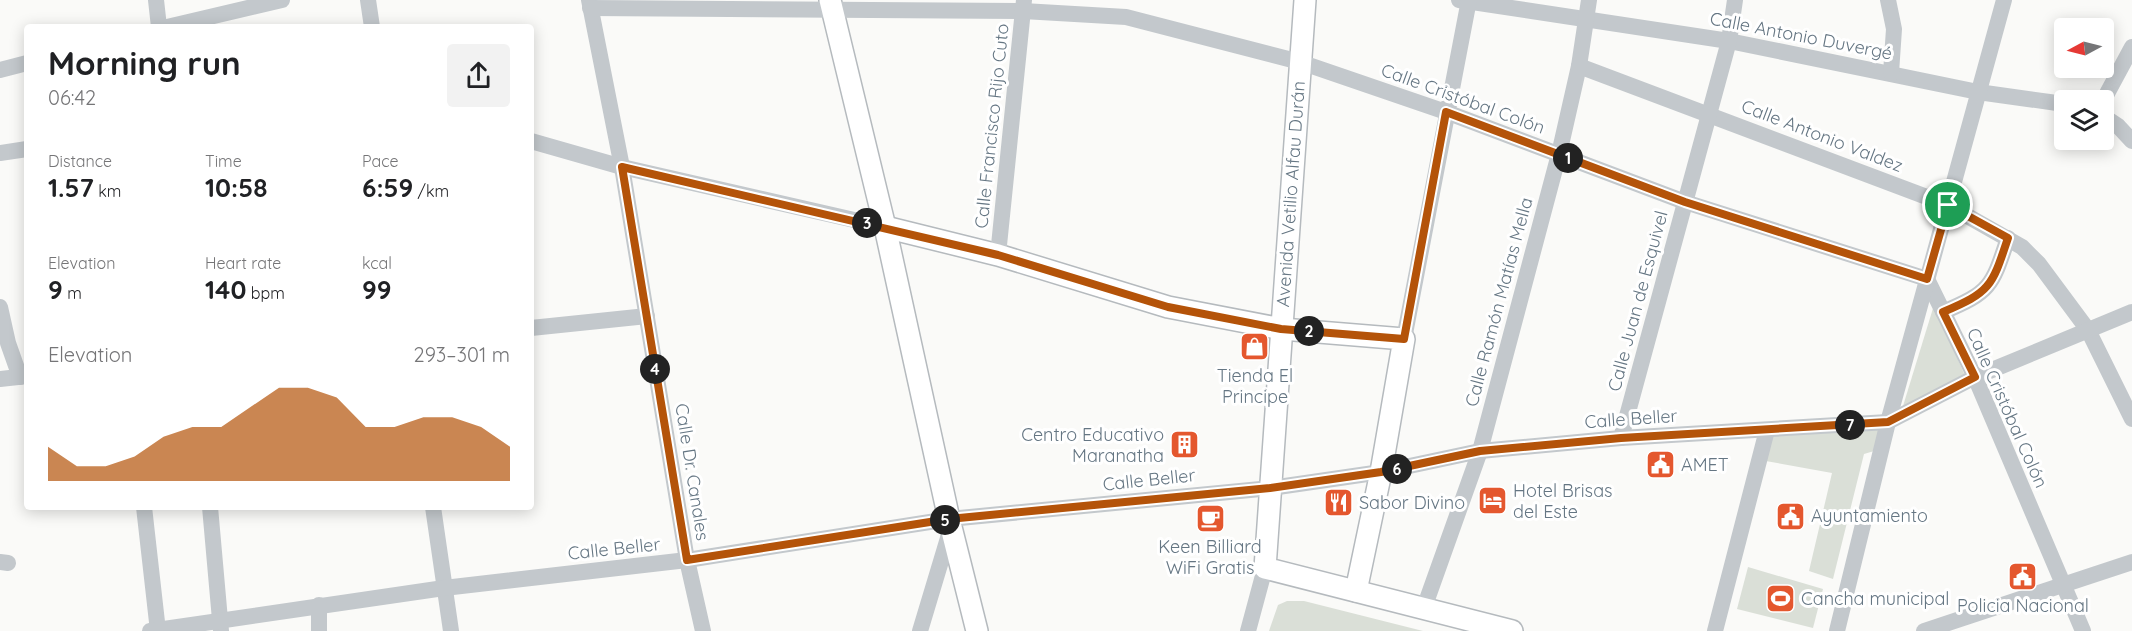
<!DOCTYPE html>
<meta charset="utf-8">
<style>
:root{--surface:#fff;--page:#f2f2f2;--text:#202124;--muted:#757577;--accent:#b45309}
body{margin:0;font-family:Quicksand,sans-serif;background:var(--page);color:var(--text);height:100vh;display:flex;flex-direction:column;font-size:22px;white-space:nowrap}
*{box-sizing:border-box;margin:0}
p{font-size:20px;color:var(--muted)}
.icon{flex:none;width:33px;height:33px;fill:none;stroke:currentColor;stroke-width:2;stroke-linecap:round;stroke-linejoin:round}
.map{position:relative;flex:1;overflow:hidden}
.side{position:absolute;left:24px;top:24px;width:510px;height:486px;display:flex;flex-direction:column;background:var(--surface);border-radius:6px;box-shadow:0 3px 15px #0003}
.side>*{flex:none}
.needle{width:39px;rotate:263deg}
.buttons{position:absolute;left:2054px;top:18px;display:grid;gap:12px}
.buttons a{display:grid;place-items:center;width:60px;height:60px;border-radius:6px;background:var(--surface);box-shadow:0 3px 15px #0003;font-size:30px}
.pin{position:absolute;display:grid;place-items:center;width:51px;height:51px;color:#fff;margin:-26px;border:3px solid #fff;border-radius:50%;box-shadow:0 2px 6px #0007}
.km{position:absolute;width:30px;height:30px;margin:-15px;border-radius:50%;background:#222;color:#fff;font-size:16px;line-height:30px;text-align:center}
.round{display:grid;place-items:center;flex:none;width:63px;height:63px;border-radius:6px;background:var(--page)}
.overview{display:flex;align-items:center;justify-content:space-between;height:102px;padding:0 24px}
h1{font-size:33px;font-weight:700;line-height:45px}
.figures{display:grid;grid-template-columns:repeat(3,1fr);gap:9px;height:102px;padding:6px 24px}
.figures div{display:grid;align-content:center}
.figures b{font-size:26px;font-weight:700}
.figures small{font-size:16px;font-weight:400}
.figures p{font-size:16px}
.chart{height:168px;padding:12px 24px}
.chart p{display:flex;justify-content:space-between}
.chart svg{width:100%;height:108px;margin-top:6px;fill:var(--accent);opacity:.7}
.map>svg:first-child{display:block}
.green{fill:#dadfd7}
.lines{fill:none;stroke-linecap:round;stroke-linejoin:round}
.major-casing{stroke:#b5babe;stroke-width:24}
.minor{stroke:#c3c8cc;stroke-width:16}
.major{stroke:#fff;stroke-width:21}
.route-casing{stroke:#fff;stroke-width:12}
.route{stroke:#b45309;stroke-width:8}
.labels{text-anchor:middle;stroke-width:6;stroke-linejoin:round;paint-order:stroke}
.street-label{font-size:18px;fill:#657683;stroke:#fff}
.poi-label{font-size:18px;fill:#657683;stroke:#fff;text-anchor:start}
</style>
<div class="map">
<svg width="2132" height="631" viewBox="0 0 2132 631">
<rect width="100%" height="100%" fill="#fafaf8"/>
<g class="green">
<polygon points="1934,305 1966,378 1903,406"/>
<polygon points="1888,422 1881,449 1864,454 1833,579 1809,571 1832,473 1760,460 1767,430"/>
<polygon points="1748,567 1823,589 1813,628 1737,609"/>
<polygon points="1287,601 1304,601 1423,631 1269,631 1278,605"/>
</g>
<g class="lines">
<defs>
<g id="major">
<polyline points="830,0 885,227 949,519 977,631"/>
<polyline points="1305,0 1265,568 1512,631"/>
<polyline points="885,227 998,255 1168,307 1282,329 1404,339 1381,472 1356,591"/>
</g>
</defs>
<use href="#major" class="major-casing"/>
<g class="minor">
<polyline points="156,0 159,27"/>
<polyline points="368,0 372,27"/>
<polyline points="589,0 622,167 687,560 703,631"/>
<polyline points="1459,0 1729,41 1978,92 2064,104"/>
<polyline points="1888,0 1894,29 1891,73"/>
<polyline points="590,8 1023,11 1126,17 1300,62 1446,112 1685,202 1927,279 1975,377 2083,631"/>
<polyline points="167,27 282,0"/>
<polyline points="1579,66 1948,205 2022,247 2039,264 2088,330 2132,419"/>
<polyline points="0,70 27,63"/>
<polyline points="2103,101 2132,47"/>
<polyline points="2103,116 2118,126 2132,141"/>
<polyline points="531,141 622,167 885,227"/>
<polyline points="0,153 27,149"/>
<polyline points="998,255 1024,0"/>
<polyline points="0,307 8,343 20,377"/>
<path d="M1943,312C1991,292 1992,286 2008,238"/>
<polyline points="531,328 647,316"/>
<polyline points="1404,339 1469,0"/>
<polyline points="0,379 27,376"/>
<polyline points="1621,438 1729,41 1735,0"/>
<polyline points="144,507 158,631"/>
<polyline points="210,507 221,631"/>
<polyline points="433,507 451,631"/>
<polyline points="0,562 8,563"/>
<polyline points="1424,608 1480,451 1559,154 1579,66 1589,0"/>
<polyline points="150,631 444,588 687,560 949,519 1271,488 1381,472 1480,451 1621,438 1888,422 1975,377 2132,312"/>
<polyline points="319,631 319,605"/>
<polyline points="920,631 951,528"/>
<polyline points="1248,631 1265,568"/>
<polyline points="1715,631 1767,430"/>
<polyline points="1837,631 1888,422 2004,0"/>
<polyline points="1924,631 2132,562"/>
</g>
<use href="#major" class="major"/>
</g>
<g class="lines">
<defs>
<path id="route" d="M1446,112L1685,202L1927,279L1948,205L2008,238C1992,286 1991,292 1943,312L1975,377L1888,422L1621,438L1480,451L1381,472L1270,488L949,519L687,560L622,167L998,255L1168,307L1281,329L1404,339Z"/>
</defs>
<use href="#route" class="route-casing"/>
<use href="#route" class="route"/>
</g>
<defs>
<symbol id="shop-square" viewBox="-11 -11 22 22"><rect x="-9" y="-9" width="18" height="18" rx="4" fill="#e4572e" stroke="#fff"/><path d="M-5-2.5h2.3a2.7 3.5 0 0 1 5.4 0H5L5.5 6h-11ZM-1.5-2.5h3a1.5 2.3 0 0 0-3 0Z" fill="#fff"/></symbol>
<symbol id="building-square" viewBox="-11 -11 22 22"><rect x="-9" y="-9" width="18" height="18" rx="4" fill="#e4572e" stroke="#fff"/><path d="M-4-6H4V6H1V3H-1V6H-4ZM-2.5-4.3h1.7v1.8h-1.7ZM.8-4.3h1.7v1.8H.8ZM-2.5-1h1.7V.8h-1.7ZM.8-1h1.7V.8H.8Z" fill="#fff"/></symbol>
<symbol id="civic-square" viewBox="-11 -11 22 22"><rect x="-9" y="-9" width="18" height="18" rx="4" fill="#e4572e" stroke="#fff"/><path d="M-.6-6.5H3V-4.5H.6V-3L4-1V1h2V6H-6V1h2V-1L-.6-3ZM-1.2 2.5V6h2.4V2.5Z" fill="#fff"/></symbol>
<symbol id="hotel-square" viewBox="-11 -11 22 22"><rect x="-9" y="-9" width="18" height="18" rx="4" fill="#e4572e" stroke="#fff"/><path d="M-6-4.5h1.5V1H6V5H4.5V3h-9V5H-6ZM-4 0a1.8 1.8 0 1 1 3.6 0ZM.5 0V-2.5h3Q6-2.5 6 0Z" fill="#fff"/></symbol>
<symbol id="restaurant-square" viewBox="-11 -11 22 22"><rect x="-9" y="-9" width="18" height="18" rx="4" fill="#e4572e" stroke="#fff"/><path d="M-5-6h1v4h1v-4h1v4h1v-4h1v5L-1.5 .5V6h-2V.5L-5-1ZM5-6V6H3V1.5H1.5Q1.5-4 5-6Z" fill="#fff"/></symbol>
<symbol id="cafe-square" viewBox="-11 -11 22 22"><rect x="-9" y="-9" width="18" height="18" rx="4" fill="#e4572e" stroke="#fff"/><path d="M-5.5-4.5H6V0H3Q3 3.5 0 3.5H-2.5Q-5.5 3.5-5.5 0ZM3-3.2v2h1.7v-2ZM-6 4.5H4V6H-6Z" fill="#fff"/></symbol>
<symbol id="stadium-square" viewBox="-11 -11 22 22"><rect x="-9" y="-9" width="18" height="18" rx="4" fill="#e4572e" stroke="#fff"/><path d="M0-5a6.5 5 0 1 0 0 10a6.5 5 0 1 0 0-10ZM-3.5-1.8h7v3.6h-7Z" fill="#fff"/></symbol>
</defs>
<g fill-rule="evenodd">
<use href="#shop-square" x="1238" y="330" width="33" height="33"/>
<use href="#building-square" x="1168" y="428" width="33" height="33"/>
<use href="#civic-square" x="1644" y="448" width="33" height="33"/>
<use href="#hotel-square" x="1476" y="484" width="33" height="33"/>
<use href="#restaurant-square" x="1322" y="486" width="33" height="33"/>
<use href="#civic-square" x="1774" y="500" width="33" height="33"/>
<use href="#cafe-square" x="1194" y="502" width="33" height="33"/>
<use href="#civic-square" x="2006" y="560" width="33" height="33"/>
<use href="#stadium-square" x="1764" y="582" width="33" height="33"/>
</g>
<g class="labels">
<g class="street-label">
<text transform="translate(1801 36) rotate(11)" y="6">Calle Antonio Duvergé</text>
<text transform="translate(1463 99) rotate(20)" y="6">Calle Cristóbal Colón</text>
<text transform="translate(992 126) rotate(-84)" y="6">Calle Francisco Rijo Cuto</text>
<text transform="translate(1822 136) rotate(21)" y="6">Calle Antonio Valdez</text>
<text transform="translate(1291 194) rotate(-86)" y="6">Avenida Vetilio Alfau Durán</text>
<text transform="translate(1638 301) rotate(-75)" y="6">Calle Juan de Esquivel</text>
<text transform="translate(1499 302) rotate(-75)" y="6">Calle Ramón Matías Mella</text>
<text transform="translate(2007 408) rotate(66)" y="6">Calle Cristóbal Colón</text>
<text transform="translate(1631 419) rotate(-4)" y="6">Calle Beller</text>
<text transform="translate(692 472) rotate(81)" y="6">Calle Dr. Canales</text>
<text transform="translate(1149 480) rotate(-6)" y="6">Calle Beller</text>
<text transform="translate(614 549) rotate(-6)" y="6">Calle Beller</text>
</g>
<g class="poi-label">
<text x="1255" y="382" text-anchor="middle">Tienda El<tspan x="1255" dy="21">Principe</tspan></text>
<text x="1164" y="441" text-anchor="end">Centro Educativo<tspan x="1164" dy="21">Maranatha</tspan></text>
<text x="1681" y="471">AMET</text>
<text x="1513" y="497">Hotel Brisas<tspan x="1513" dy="21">del Este</tspan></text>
<text x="1359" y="509">Sabor Divino</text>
<text x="1811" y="522">Ayuntamiento</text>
<text x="1210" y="553" text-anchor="middle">Keen Billiard<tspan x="1210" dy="21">WiFi Gratis</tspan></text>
<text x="1801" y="605">Cancha municipal</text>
<text x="2023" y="612" text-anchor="middle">Policia Nacional</text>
</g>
</g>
</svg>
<div class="buttons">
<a><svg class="needle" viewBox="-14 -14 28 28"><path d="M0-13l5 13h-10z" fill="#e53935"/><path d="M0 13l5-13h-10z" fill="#757577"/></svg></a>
<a><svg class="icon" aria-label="layers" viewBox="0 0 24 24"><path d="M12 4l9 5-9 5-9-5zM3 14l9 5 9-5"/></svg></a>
</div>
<div class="pin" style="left:1948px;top:205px;background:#1e9e55"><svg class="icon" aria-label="arrive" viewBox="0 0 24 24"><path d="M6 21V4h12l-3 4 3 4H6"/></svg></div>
<b class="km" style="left:1568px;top:158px">1</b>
<b class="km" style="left:1309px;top:331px">2</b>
<b class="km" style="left:867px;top:223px">3</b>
<b class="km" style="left:655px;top:369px">4</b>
<b class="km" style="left:945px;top:520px">5</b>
<b class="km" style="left:1397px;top:469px">6</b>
<b class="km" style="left:1850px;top:425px">7</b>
<section class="side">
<div class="overview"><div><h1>Morning run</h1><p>06:42</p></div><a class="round"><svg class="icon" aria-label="share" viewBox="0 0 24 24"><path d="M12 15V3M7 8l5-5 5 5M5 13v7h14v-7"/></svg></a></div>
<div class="figures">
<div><p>Distance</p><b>1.57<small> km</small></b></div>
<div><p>Time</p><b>10:58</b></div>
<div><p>Pace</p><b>6:59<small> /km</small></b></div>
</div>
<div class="figures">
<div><p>Elevation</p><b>9<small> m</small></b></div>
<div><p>Heart rate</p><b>140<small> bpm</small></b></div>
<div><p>kcal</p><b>99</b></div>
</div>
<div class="chart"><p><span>Elevation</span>293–301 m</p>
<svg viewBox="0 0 160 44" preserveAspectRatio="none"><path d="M0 44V30L10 38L20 38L30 34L40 26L50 22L60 22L70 14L80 6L90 6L100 10L110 22L120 22L130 18L140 18L150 22L160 30V44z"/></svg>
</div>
</section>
</div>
